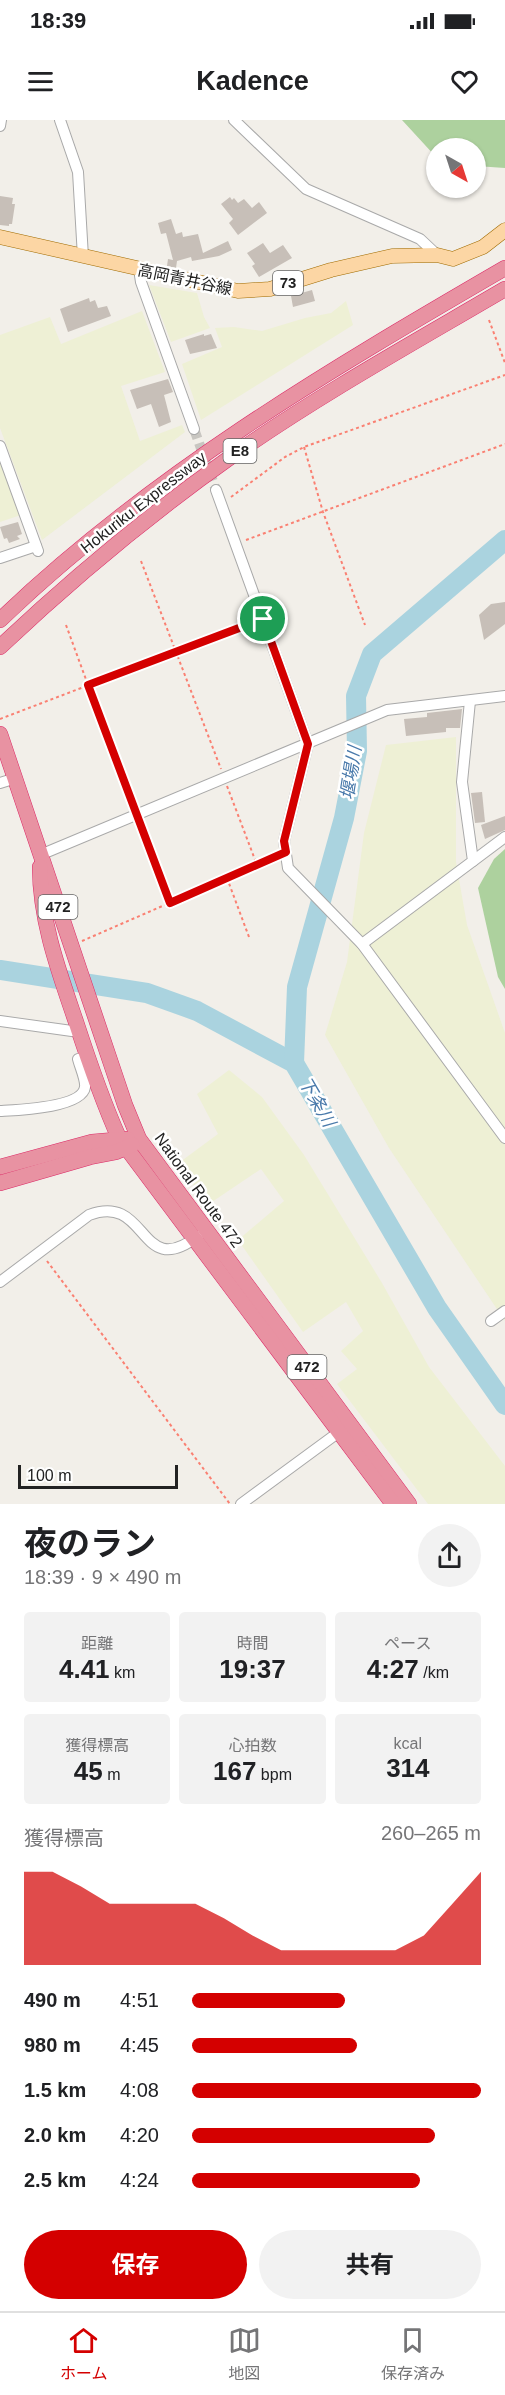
<!DOCTYPE html>
<html lang="ja">
<meta charset="utf-8">
<style>
:root{--surface:#fff;--page:#f2f2f2;--text:#202124;--muted:#757577;--line:#e0e0e0;--accent:#d40000}
body{margin:0;font-family:Helvetica,"Noto Sans JP",sans-serif;background:var(--page);color:var(--text);height:100vh;display:flex;flex-direction:column;font-size:22px;white-space:nowrap}
*{box-sizing:border-box;margin:0}
p{font-size:20px;color:var(--muted)}
.icon{flex:none;width:33px;height:33px;fill:none;stroke:currentColor;stroke-width:2;stroke-linecap:round;stroke-linejoin:round}
.map{position:relative;height:1384px;overflow:hidden}
.drawer{display:flex;flex-direction:column;background:var(--surface);flex:1}
.drawer>*{flex:none}
.needle{width:39px;rotate:141deg}
.tools{position:absolute;left:426px;top:18px;display:grid;gap:12px}
.tools a{display:grid;place-items:center;width:60px;height:60px;border-radius:50%;background:var(--surface);box-shadow:0 2px 4px #0004;font-size:30px}
.scale{position:absolute;left:18px;bottom:15px;width:160px;box-sizing:border-box;padding-left:6px;border:3px solid #222;border-top:0;font-size:16px;line-height:21px;white-space:nowrap;color:#222;-webkit-text-stroke:4px #fff;paint-order:stroke}
.pin{position:absolute;display:grid;place-items:center;width:51px;height:51px;color:#fff;margin:-26px;border:3px solid #fff;border-radius:50%;box-shadow:0 2px 6px #0007}
.round{display:grid;place-items:center;flex:none;width:63px;height:63px;border-radius:32px;background:var(--page)}
.head{display:flex;align-items:center;justify-content:space-between;height:102px;padding:0 24px}
h1{font-size:33px;font-weight:700;line-height:45px}
.figures{display:grid;grid-template-columns:repeat(3,1fr);gap:9px;height:102px;padding:6px 24px}
.figures div{display:grid;align-content:center;border-radius:6px;background:var(--page);text-align:center}
.figures b{font-size:26px;font-weight:700}
.figures small{font-size:16px;font-weight:400}
.figures p{font-size:16px}
.chart{height:168px;padding:12px 24px}
.chart p{display:flex;justify-content:space-between}
.chart svg{width:100%;height:108px;margin-top:6px;fill:var(--accent);opacity:.7}
.button{display:flex;gap:12px;margin-top:auto;padding:12px 24px}
.button a{flex:1;height:69px;border-radius:36px;background:var(--accent);color:#fff;font-size:24px;font-weight:700;line-height:69px;text-align:center}
.button a+a{background:var(--page);color:var(--text)}
ul{padding:0 24px;list-style:none;font-size:20px}
li{display:grid;grid-template-columns:96px 72px 1fr;align-items:center;height:45px}
li i{height:15px;border-radius:8px;background:var(--accent)}
.status{display:flex;justify-content:space-between;align-items:center;height:42px;padding:0 30px;background:var(--surface);direction:ltr}
.status svg{height:16px;fill:currentColor}
header{display:flex;justify-content:space-between;align-items:center;height:78px;padding:0 24px;background:var(--surface);font-size:27px;font-weight:700}
.tab-bar{display:flex;justify-content:space-around;align-items:center;height:84px;border-top:2px solid var(--line);background:var(--surface);font-size:16px;color:var(--muted)}
.tab-bar a{display:grid;justify-items:center;gap:3px}
.tab-bar .current{color:var(--accent)}
.map>svg:first-child{display:block}
.farmland{fill:#eef0d5}
.forest{fill:#add19e}
.lines{fill:none;stroke-linecap:round;stroke-linejoin:round}
.river{stroke:#aad3df;stroke-width:20}
.building{fill:#c7bfb8}
.minor-tunnel{stroke:#c8c6c1;stroke-width:10;stroke-dasharray:10 5;stroke-linecap:butt}
.minor-casing{stroke:#a9a9a9;stroke-width:12}
.major-casing{stroke:#a06b00;stroke-width:15}
.highway-casing{stroke:#dc2a67;stroke-width:16}
.path{stroke:#fa8072;stroke-width:2;stroke-dasharray:3 3;stroke-linecap:butt}
.minor{stroke:#fff;stroke-width:10}
.major{stroke:#fcd6a4;stroke-width:14}
.highway{stroke:#e892a2;stroke-width:15}
.route-casing{stroke:#fff;stroke-width:12}
.route{stroke:#d40000;stroke-width:8}
.labels{text-anchor:middle;stroke-width:5;stroke-linejoin:round;paint-order:stroke}
.shield{fill:#fff;stroke:#646464;stroke-width:1.5}
.shield-label{font-size:15px;font-weight:bold;fill:#222}
.street-label{font-size:16px;fill:#222;stroke:#fff}
.water-label{font-size:18px;font-style:italic;fill:#4a7aab;stroke:#fff}
</style>
<div class="status"><b>18:39</b><svg viewBox="0 0 49 12"><path d="M0 12V9h3v3zM5 12V6h3v6zM10 12V3h3v9zM15 12V0h3v12zM26 1h20v11H26zM47 4h2v5h-2z"/></svg></div>
<header><svg class="icon" aria-label="menu" viewBox="0 0 24 24"><path d="M4 6h16M4 12h16M4 18h16"/></svg>Kadence<svg class="icon" aria-label="heart" viewBox="0 0 24 24"><path d="M12 20l-8-8c-3-5 5-10 8-4 3-6 11-1 8 4z"/></svg></header>
<div class="map">
<svg width="505" height="1384" viewBox="0 0 505 1384">
<rect width="100%" height="100%" fill="#f2efe9"/>
<g class="farmland">
<polygon points="149,165 197,173 204,197 210,208 171,222"/>
<polygon points="346,181 353,205 201,300 182,244 222,227 215,208 234,207 262,211 305,198 331,193"/>
<polygon points="142,191 165,252 121,266 140,321 182,305 185,312 42,420 0,308 0,215 50,197 61,224"/>
<polygon points="0,337 21,395 0,402"/>
<polygon points="456,617 456,742 467,805 505,913 505,1201 389,1028 325,915 347,842 364,713 386,625"/>
<polygon points="229,950 262,977 304,1035 382,1163 429,1247 505,1346 505,1384 428,1384 337,1264 357,1249 341,1231 363,1211 346,1182 303,1212 238,1120 284,1081 261,1049 206,1086 180,1042 218,1014 197,974"/>
</g>
<g class="forest">
<polygon points="402,0 505,0 505,48 476,46 476,28 436,28 436,37"/>
<polygon points="505,729 505,869 498,857 478,768 494,739"/>
</g>
<g class="lines">
<g class="river">
<polyline points="0,850 147,873 197,891 294,943 437,1188 505,1285"/>
<polyline points="294,943 297,867 344,698 357,631 356,576 372,534 505,420"/>
</g>
</g>
<g class="building">
<polygon points="0,76 13,78 12,84 15,84 12,104 9,104 9,106 0,105"/>
<polygon points="230,77 232,80 234,78 238,83 244,79 252,88 259,82 267,93 238,115 229,103 233,99 221,84"/>
<polygon points="171,99 176,114 182,112 183,117 198,114 203,133 228,121 232,130 219,136 192,141 191,137 177,141 176,148 167,146 168,139 173,140 166,113 161,114 158,103"/>
<polygon points="263,123 270,133 283,125 292,138 259,157 252,146 255,144 247,133"/>
<polygon points="312,170 315,181 293,187 291,176"/>
<polygon points="89,178 90,182 95,180 98,188 107,186 111,196 68,212 60,189"/>
<polygon points="204,214 204,216 211,214 217,228 190,234 185,220"/>
<polygon points="168,259 173,272 164,275 171,302 159,307 151,284 137,289 130,270"/>
<polygon points="18,402 22,414 17,416 20,419 9,423 7,418 4,419 0,407"/>
<polygon points="505,482 505,504 484,520 479,495 491,484"/>
<polygon points="462,589 460,608 446,608 446,612 406,616 404,599 427,597 427,593"/>
<polygon points="482,672 485,702 475,703 471,673"/>
<polygon points="505,696 505,710 485,719 481,705"/>
</g>
<g class="lines">
<polyline class="minor-tunnel" points="194,309 216,370"/>
<defs>
<g id="minor">
<polyline points="60,0 78,52 83,137"/>
<polyline points="234,0 306,69 420,119 437,135"/>
<polyline points="0,6 1,0"/>
<polyline points="139,149 141,162 194,309"/>
<polyline points="0,326 38,431"/>
<polyline points="216,370 308,624 284,721 288,748 362,824 505,1018"/>
<polyline points="0,438 36,426"/>
<polyline points="0,663 16,658"/>
<polyline points="40,735 387,590 505,576"/>
<polyline points="473,741 505,717"/>
<polyline points="362,824 473,741 462,662 470,581"/>
<polyline points="0,901 79,912"/>
<path d="M0,991C16,990 82,988 85,967C86,960 80,947 78,939L87,937"/>
<path d="M0,1162L89,1095C149,1072 138,1162 198,1116"/>
<polyline points="491,1201 505,1191"/>
<polyline points="241,1384 339,1312"/>
</g>
<polyline id="major" points="0,117 238,171 270,169 331,150 392,136 437,135 453,139 483,127 505,110"/>
<g id="highway">
<path d="M0,500C150,356 326,252 505,148"/>
<path d="M0,527C73,458 150,394 232,336C319,275 413,223 505,169"/>
<polyline points="0,614 125,985 139,1019 409,1384"/>
<path d="M40,747C40,801 59,852 76,902C89,942 102,980 119,1018L393,1384"/>
<polyline points="0,1047 92,1022 127,1019"/>
<polyline points="0,1063 90,1037 116,1032 132,1025"/>
</g>
</defs>
<use href="#minor" class="minor-casing"/>
<use href="#major" class="major-casing"/>
<use href="#highway" class="highway-casing"/>
<g class="path">
<polyline points="489,200 505,243"/>
<polyline points="304,327 323,392 365,505"/>
<polyline points="231,377 285,337 304,327 505,255"/>
<polyline points="246,420 505,324"/>
<polyline points="141,441 221,649"/>
<polyline points="66,505 132,685"/>
<polyline points="0,599 254,502"/>
<polyline points="227,666 257,745"/>
<polyline points="139,705 170,783"/>
<polyline points="227,758 249,817"/>
<polyline points="82,821 275,737"/>
<polyline points="47,1141 230,1384"/>
</g>
<use href="#minor" class="minor"/>
<use href="#major" class="major"/>
<use href="#highway" class="highway"/>
</g>
<g class="lines">
<defs>
<polygon id="route" points="263,499 308,624 284,721 286,732 170,783 88,565"/>
</defs>
<use href="#route" class="route-casing"/>
<use href="#route" class="route"/>
</g>
<g class="labels">
<g class="shield">
<rect x="273" y="151" width="30" height="24" rx="4.5"/>
<rect x="223.5" y="319" width="33" height="24" rx="4.5"/>
<rect x="38.5" y="775" width="39" height="24" rx="4.5"/>
<rect x="287.5" y="1235" width="39" height="24" rx="4.5"/>
</g>
<g class="shield-label">
<text x="288" y="168">73</text>
<text x="240" y="336">E8</text>
<text x="58" y="792">472</text>
<text x="307" y="1252">472</text>
</g>
<g class="street-label">
<text transform="translate(185 159) rotate(12)" y="6">高岡青井谷線</text>
<text transform="translate(143 382) rotate(-38)" y="6">Hokuriku Expressway</text>
<text transform="translate(199 1070) rotate(54)" y="6">National Route 472</text>
</g>
<g class="water-label">
<text transform="translate(351 653) rotate(-81)" y="6">堰場川</text>
<text transform="translate(317 982) rotate(60)" y="6">下条川</text>
</g>
</g>
</svg>
<div class="tools">
<a><svg class="needle" viewBox="-14 -14 28 28"><path d="M0-13l5 13h-10z" fill="#e53935"/><path d="M0 13l5-13h-10z" fill="#757577"/></svg></a>
</div>
<div class="scale">100 m</div>
<div class="pin" style="left:263px;top:499px;background:#1e9e55"><svg class="icon" aria-label="arrive" viewBox="0 0 24 24"><path d="M6 21V4h12l-3 4 3 4H6"/></svg></div>
</div>
<section class="drawer">
<div class="head"><div><h1>夜のラン</h1><p>18:39 · 9 × 490 m</p></div><a class="round"><svg class="icon" aria-label="share" viewBox="0 0 24 24"><path d="M12 15V3M7 8l5-5 5 5M5 13v7h14v-7"/></svg></a></div>
<div class="figures">
<div><p>距離</p><b>4.41<small> km</small></b></div>
<div><p>時間</p><b>19:37</b></div>
<div><p>ペース</p><b>4:27<small> /km</small></b></div>
</div>
<div class="figures">
<div><p>獲得標高</p><b>45<small> m</small></b></div>
<div><p>心拍数</p><b>167<small> bpm</small></b></div>
<div><p>kcal</p><b>314</b></div>
</div>
<div class="chart"><p><span>獲得標高</span>260–265 m</p>
<svg viewBox="0 0 160 44" preserveAspectRatio="none"><path d="M0 44V6L10 6L20 12L30 19L40 19L50 19L60 19L70 25L80 32L90 38L100 38L110 38L120 38L130 38L140 32L150 19L160 6V44z"/></svg>
</div>
<ul>
<li><b>490 m</b>4:51<i style="width:53%"></i></li>
<li><b>980 m</b>4:45<i style="width:57%"></i></li>
<li><b>1.5 km</b>4:08<i style="width:100%"></i></li>
<li><b>2.0 km</b>4:20<i style="width:84%"></i></li>
<li><b>2.5 km</b>4:24<i style="width:79%"></i></li>
</ul>
<div class="button"><a>保存</a><a>共有</a></div>
</section>
<nav class="tab-bar">
<a class="current"><svg class="icon" aria-label="home" viewBox="0 0 24 24"><path d="M3 11l9-7 9 7M6 9v11h12V9"/></svg>ホーム</a>
<a><svg class="icon" aria-label="map" viewBox="0 0 24 24"><path d="M3 6l6-2 6 2 6-2v14l-6 2-6-2-6 2zM9 4v14M15 6v14"/></svg>地図</a>
<a><svg class="icon" aria-label="saved" viewBox="0 0 24 24"><path d="M7 4h10v16l-5-4-5 4z"/></svg>保存済み</a>
</nav>
